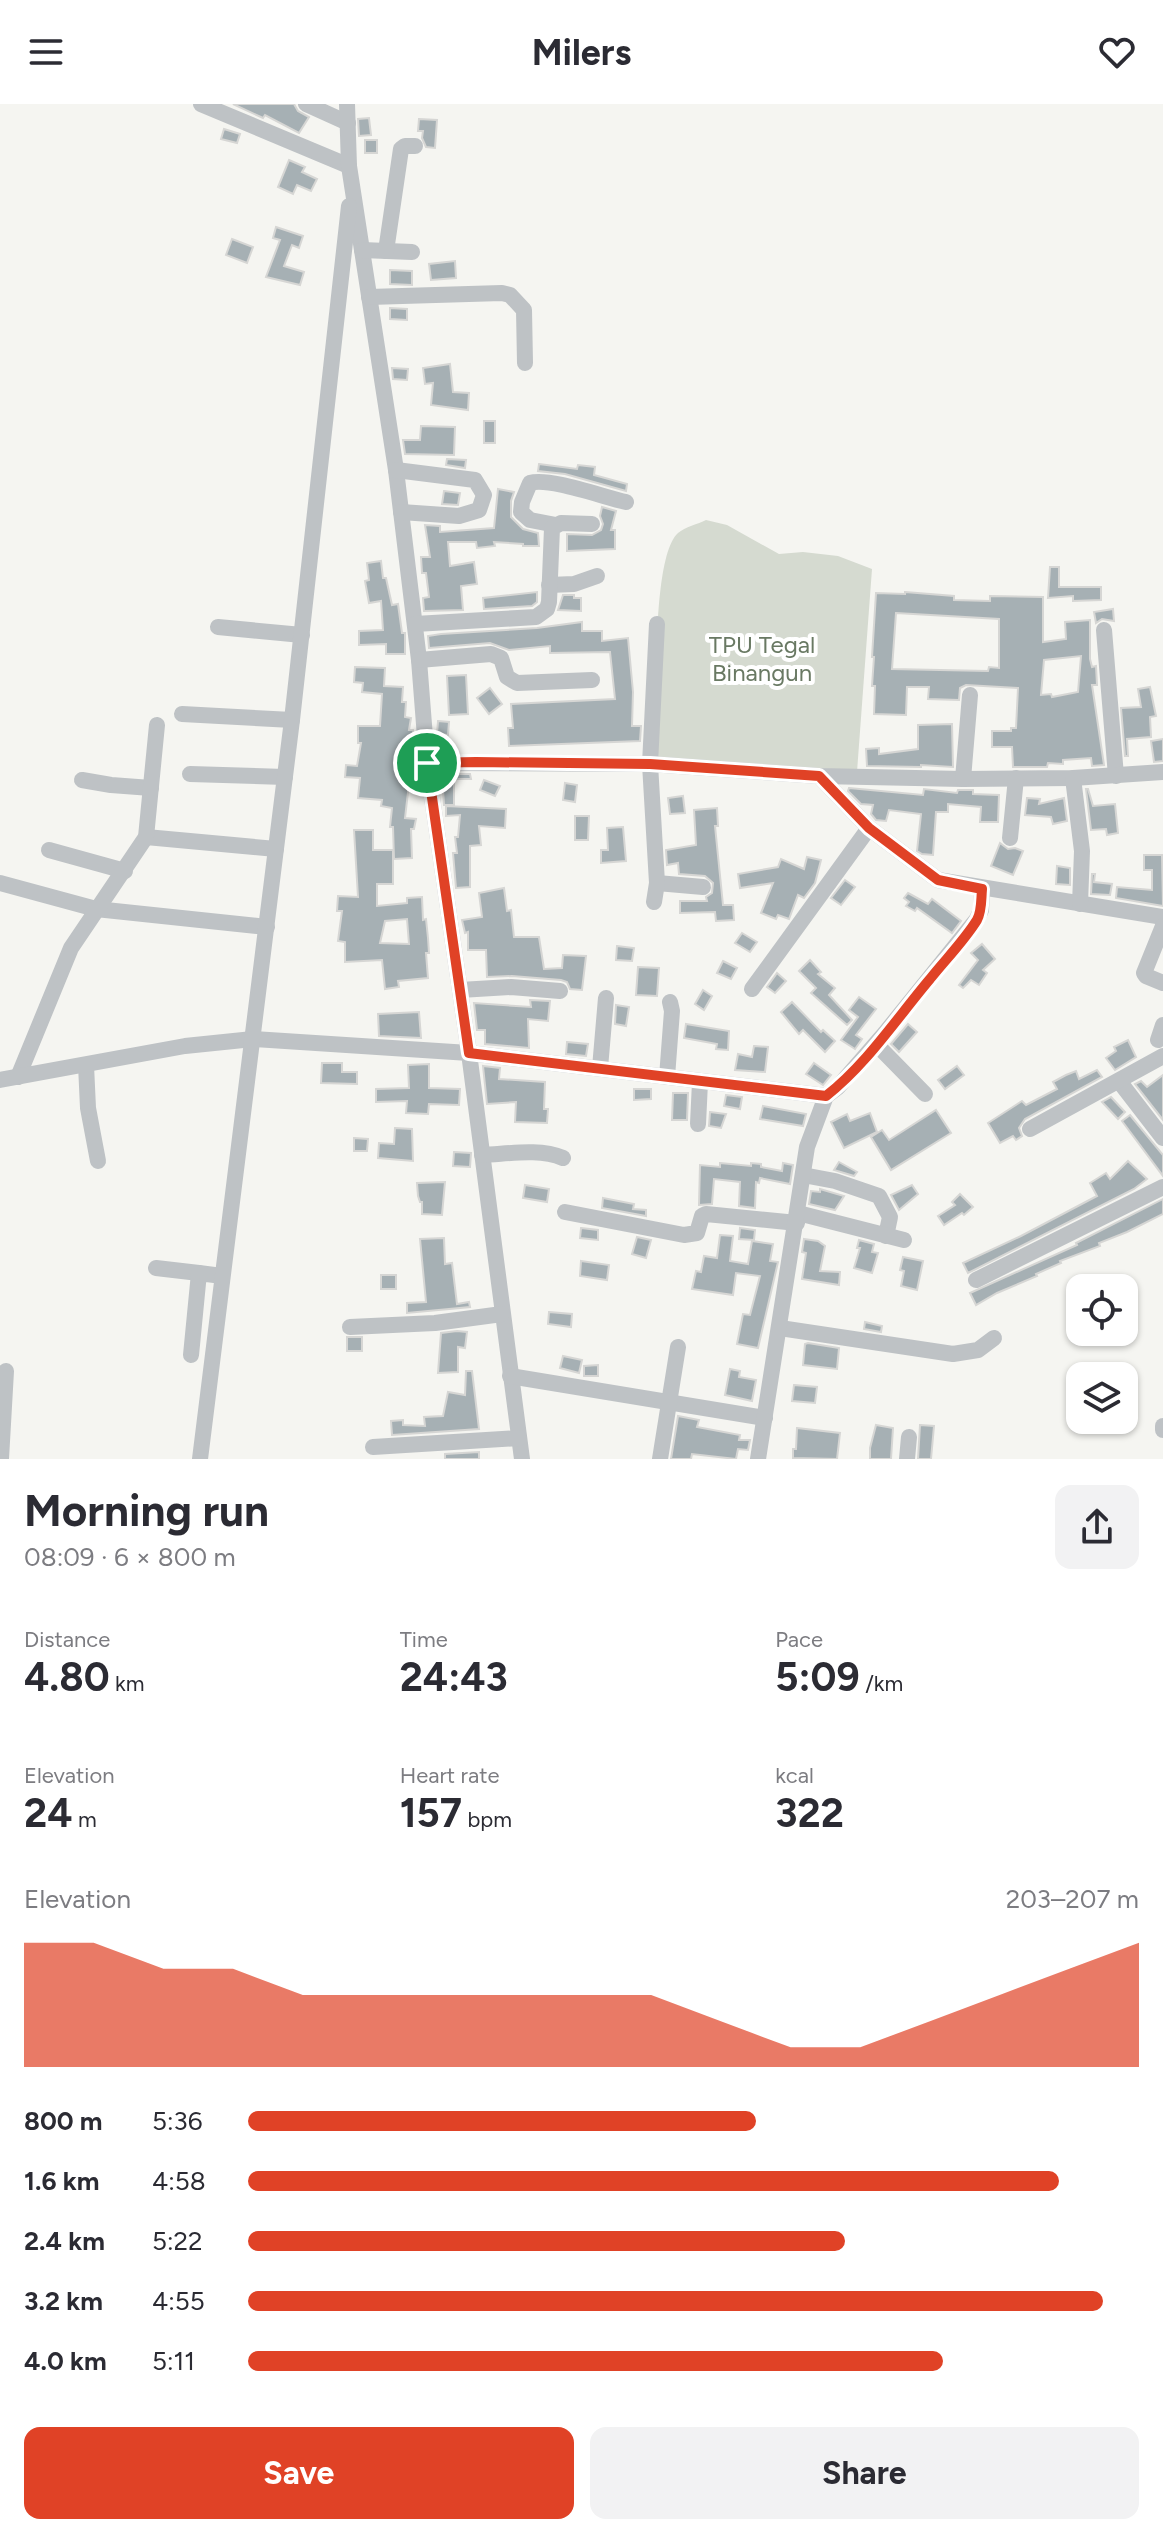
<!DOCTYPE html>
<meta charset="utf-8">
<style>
:root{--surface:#fff;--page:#f2f2f3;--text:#2b2b33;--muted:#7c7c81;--accent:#e04226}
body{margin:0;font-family:Figtree,sans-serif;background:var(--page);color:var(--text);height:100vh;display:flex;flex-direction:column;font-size:30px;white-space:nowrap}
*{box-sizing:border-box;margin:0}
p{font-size:26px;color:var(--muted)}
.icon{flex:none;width:44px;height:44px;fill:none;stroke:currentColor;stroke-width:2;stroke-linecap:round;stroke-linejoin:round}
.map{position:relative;height:1355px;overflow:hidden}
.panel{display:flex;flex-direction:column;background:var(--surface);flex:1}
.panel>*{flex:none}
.buttons{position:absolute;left:1066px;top:1170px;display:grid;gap:16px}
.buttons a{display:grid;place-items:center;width:72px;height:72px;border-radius:16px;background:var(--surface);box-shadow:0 2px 6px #0004;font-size:40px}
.pin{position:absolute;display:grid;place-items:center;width:68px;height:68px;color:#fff;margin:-34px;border:4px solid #fff;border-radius:50%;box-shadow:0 2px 8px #0007}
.round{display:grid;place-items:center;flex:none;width:84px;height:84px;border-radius:16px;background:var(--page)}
.head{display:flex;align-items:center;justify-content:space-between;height:136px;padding:0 24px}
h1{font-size:44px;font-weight:700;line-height:60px}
.figures{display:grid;grid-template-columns:repeat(3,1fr);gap:12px;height:136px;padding:8px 24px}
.figures div{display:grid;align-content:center}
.figures b{font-size:40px;font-weight:700}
.figures small{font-size:22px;font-weight:400}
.figures p{font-size:22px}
.chart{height:224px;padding:16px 24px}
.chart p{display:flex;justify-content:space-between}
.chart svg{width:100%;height:144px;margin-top:8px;fill:var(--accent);opacity:.7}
.cta{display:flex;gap:16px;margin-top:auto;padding:16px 24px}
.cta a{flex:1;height:92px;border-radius:16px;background:var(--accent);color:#fff;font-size:32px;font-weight:700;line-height:92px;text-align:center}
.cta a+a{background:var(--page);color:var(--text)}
ul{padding:0 24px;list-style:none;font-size:26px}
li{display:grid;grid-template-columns:128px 96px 1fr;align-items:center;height:60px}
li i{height:20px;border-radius:10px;background:var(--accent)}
header{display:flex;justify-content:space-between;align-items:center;height:104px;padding:0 24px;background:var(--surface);font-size:36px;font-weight:700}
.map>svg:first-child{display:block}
.green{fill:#d5dad0}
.building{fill:#a6b0b4;stroke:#d6d6d4;stroke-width:2;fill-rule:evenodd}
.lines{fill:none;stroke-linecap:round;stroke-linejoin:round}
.minor{stroke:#bec2c5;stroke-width:16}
.route-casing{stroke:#fff;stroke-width:16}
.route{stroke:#e04226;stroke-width:10}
.labels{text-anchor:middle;stroke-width:8;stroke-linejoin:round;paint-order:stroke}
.park-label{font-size:24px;fill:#697963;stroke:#fff}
</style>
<header><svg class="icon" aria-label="menu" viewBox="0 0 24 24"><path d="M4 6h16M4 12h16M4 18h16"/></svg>Milers<svg class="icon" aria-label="heart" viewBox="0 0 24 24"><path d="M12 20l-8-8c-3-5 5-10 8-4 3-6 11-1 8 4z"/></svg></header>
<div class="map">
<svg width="1163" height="1355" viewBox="0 0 1163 1355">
<rect width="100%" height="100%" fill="#f5f5f1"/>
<path class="green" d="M706,416L727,421L779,450L803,448L838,452L872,465L857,668L657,656C657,614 650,454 678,429C685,423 698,420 706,416Z"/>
<g class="building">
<polygon points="233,0 294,0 298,7 309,13 299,29 265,11 263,14"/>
<polygon points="369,14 371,31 359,32 358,15"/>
<polygon points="419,15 437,16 435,44 426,43 422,34 423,27 418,27"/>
<polygon points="224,25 240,30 237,39 221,35"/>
<rect x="365" y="36" width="12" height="13"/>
<polygon points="289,56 305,63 302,68 317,75 311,87 297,81 293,90 278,83"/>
<polygon points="276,123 303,132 299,144 292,141 284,162 304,168 300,181 266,173 280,136 273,134"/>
<polygon points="232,135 253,143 247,159 226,151"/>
<polygon points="455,157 456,174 431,176 429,160"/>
<polygon points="390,166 412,167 412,181 390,180"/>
<polygon points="390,204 407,205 407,216 390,215"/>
<polygon points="450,260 453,288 469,289 468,306 431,301 433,279 425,280 423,264"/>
<polygon points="392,264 408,265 407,276 393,275"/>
<rect x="484" y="317" width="11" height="22"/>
<polygon points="421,322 455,323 454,351 405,350 403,336 420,336"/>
<polygon points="447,355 466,356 465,364 446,361"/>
<polygon points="539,360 577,365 578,361 595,363 594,371 627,380 626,387 565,370 538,367"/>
<polygon points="498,385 514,388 511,397 511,413 523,425 538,429 539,442 523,442 523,440 494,438 495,442 477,444 476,438 448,438 450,462 474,458 477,480 461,482 463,506 424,507 423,494 429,493 426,469 422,469 421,453 430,453 425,421 440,422 440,428 494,424"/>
<polygon points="444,387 460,389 458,401 442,400"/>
<polygon points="602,403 616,407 611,426 615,426 615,445 567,447 567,430 592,431 601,426 603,420 600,412"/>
<polygon points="381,457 383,474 386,474 392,501 398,500 402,529 405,529 405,550 386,550 386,540 359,541 359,527 383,526 381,497 369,499 365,477 369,476 367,459"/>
<polygon points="1050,463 1059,463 1059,483 1101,483 1101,496 1073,497 1073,492 1048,494"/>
<polygon points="537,488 537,498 532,502 484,505 483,494"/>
<path d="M905,488L954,492V496L990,497V492L1043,493V538L1066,535L1065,518L1090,516V555L1092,563L1096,562L1097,581H1092L1104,661L1092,662L1091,654L1063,656V660L1048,659L1047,663H1013L1012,643H992V627H1011V624H1016L1018,584L966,581L960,584L959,596L928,595L929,583H907L906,611L874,610L875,582H872L874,553H872L876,489L905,490ZM896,509L999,515V564L989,563L988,567L892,565ZM1081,552L1078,588L1052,593L1051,590L1041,591L1044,556Z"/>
<polygon points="563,491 574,491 574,494 581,494 581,507 558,506"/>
<polygon points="1113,505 1114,517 1102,515 1096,519 1094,508"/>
<polygon points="582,518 582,527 602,527 602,537 628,534 633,588 632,622 641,622 640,637 509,642 508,624 513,624 511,600 615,595 610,548 550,549 550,542 509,546 490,539 429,544 428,532 441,530 537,524"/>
<polygon points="355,563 385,564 384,582 403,583 402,598 406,598 405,613 411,614 409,626 413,626 414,637 405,714 416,715 414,725 411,725 412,754 394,755 393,723 390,723 392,704 381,702 382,696 358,694 360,674 345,673 346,661 357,662 361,639 358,639 358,622 380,622 382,590 362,588 363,579 354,578"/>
<polygon points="466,571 468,610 449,611 447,572"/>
<polygon points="1150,583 1156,612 1150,613 1151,633 1127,635 1128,652 1125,652 1121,604 1141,603 1138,585"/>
<polygon points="490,584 502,600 489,610 477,594"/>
<polygon points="438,617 449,618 448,631 437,630"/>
<polygon points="952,620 953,663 921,661 921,663 867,662 866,645 879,644 879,650 918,645 918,621"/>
<polygon points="1163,635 1163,657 1154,658 1151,637"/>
<polygon points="442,670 470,670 471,675 454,675 454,701 444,701"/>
<polygon points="484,676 500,682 495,692 480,686"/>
<polygon points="565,679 577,681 575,698 563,696"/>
<polygon points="849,684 923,691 924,685 957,689 958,686 973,686 973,690 999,691 998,718 980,718 981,703 948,700 948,708 936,708 933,751 922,750 917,747 921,710 889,706 886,717 876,716 871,710 873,701 861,700 848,687"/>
<polygon points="1086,685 1088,685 1093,702 1115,700 1118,729 1107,731 1106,725 1091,726"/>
<polygon points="683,692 685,709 670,710 668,694"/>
<polygon points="1027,694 1040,695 1039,700 1064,694 1067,717 1053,720 1051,713 1025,711"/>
<polygon points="446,702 506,705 505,724 479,722 481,741 470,742 470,783 456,784 453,749 457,749 455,733 458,733 460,711 446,712"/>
<polygon points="717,704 718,722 715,722 723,801 733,801 734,816 716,817 715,808 680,809 680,797 707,797 706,793 712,789 713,779 705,772 679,770 678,759 667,761 666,746 696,741 694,706"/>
<polygon points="575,712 589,712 588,736 575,736"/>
<polygon points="623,723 626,757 601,759 601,746 608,746 607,724"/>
<path d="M354,726H373V746H393V780H377V802L407,799V794L422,793L423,816L426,815L428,834L429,849H426L428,874L398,877L399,883L385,885L382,856L345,858V838L338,837L342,807H337L338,792L358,793ZM407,815L409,840L380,839L385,817Z"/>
<polygon points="1000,739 1008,745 1015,744 1023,747 1013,771 991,762"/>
<polygon points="1144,751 1162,751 1163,802 1116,794 1117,783 1152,786 1152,766 1144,766"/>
<polygon points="807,753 821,756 815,779 804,794 798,791 789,815 778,811 776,815 761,809 773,779 740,784 738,770 778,763 781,755 804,765"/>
<polygon points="1057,762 1070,764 1070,781 1056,780"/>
<polygon points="1092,770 1095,770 1094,778 1112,780 1110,791 1091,790"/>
<polygon points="845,776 855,783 841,801 831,794"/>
<polygon points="504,784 507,807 511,806 514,833 539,833 544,865 562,864 563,851 586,852 582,886 570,885 567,878 561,876 512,872 487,873 486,846 468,846 468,828 465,829 462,816 482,813 479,789"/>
<polygon points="908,789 928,800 932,795 961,817 952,829 917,804 915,807 906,802 909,798 904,794"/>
<polygon points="742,829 757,838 750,848 735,839"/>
<polygon points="982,840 995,855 983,866 987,869 979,881 971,876 963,884 959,881 978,856 971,849"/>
<polygon points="617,842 634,844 632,857 616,856"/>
<polygon points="810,856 821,868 818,870 835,884 829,891 852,916 847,921 811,889 816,884 799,867"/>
<polygon points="723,857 737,864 731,875 717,869"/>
<polygon points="638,863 659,864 657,892 636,891"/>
<polygon points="777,869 786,877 775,889 767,883"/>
<polygon points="703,886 712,892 704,906 695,900"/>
<polygon points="859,893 876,905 856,931 862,935 855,945 841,936 858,913 849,906"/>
<polygon points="530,896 550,897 548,917 528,915 529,944 485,940 485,926 477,926 474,899 531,903"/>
<polygon points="792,898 821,928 823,926 835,937 825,948 803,926 799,930 781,908"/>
<polygon points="616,901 629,903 626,922 615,920"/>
<polygon points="419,908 421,934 379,932 378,910"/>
<polygon points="686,920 729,927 728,946 716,945 717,940 684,934"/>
<polygon points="908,920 917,928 899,948 891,940"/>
<polygon points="1128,936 1136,953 1115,966 1106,954 1116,947 1114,943"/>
<polygon points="567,938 588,940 586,952 566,950"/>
<polygon points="754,942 768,943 765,968 735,966 738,950 752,953"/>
<polygon points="322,959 342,959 342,968 357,968 357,980 321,979"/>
<polygon points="814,959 831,971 823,981 806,970"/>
<polygon points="429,960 429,984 460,985 459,1001 429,1000 428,1010 406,1009 407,997 376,998 376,985 409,984 408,961"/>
<polygon points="483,962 500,964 499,975 545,978 544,1005 548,1005 547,1019 515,1018 516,998 487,1000"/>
<polygon points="957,962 964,971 945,985 938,976"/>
<polygon points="1097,966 1102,973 1025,1015 1019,1024 1022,1032 1016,1036 1013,1032 1000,1039 988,1019 1022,997 1026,1001 1057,985 1053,978 1066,971 1076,967 1079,975"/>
<polygon points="1163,971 1163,1016 1135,980 1141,977 1147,983"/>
<polygon points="634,985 651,985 651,995 634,996"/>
<polygon points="673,989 688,989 687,1016 672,1016"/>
<polygon points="726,991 742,993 740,1005 724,1002"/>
<polygon points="1111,993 1125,1008 1118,1015 1102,998"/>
<polygon points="763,1002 806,1010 803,1022 760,1015"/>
<polygon points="936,1006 951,1029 891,1066 871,1033 882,1026 889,1036"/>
<polygon points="710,1008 726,1010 721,1024 709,1022"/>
<polygon points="870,1009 877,1028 844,1044 831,1018 847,1010 850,1017"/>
<polygon points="1130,1011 1163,1051 1163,1072 1122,1017"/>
<polygon points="395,1024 412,1025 413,1057 378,1054 379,1039 394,1040"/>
<polygon points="354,1034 368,1035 367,1047 354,1047"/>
<polygon points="454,1048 471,1049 470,1063 453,1062"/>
<polygon points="1128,1057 1147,1075 1134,1085 968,1169 963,1159 1021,1132 1097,1092 1090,1079 1106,1069 1110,1075"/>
<polygon points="839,1058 857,1068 854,1072 834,1066"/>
<polygon points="720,1059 751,1062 751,1059 761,1060 761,1063 782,1067 783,1059 793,1061 790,1080 760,1074 759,1079 756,1078 755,1104 739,1102 740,1078 714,1075 712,1100 699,1101 700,1061 720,1063"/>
<polygon points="445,1078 442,1111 422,1110 422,1098 420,1098 418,1092 417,1079"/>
<polygon points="525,1081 549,1085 547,1098 523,1094"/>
<polygon points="912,1081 918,1090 899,1106 891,1091"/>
<polygon points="820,1085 844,1092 835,1106 809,1100 811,1087 820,1088"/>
<polygon points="960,1090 973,1103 964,1111 962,1109 944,1121 938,1112 955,1101 952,1098"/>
<polygon points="603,1094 634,1100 633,1105 646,1106 646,1112 602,1104"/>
<polygon points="1163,1095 1163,1110 1127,1128 1099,1139 1100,1142 1060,1157 1061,1159 1036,1170 1037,1172 997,1189 976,1201 970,1189 1077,1141 1076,1139"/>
<polygon points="581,1124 598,1126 598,1136 580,1134"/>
<polygon points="740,1124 755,1126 754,1136 739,1135"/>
<polygon points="720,1131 733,1132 730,1157 748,1160 752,1137 773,1140 770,1157 778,1158 758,1244 737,1240 743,1210 750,1211 760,1172 736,1169 733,1191 692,1185 696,1167 701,1168 704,1152 717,1154"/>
<polygon points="637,1133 651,1136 646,1154 632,1150"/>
<polygon points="444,1134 445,1160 452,1159 457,1200 469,1198 470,1203 407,1209 407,1199 426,1198 420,1135"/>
<polygon points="804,1135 818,1137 825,1142 820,1167 840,1168 839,1181 802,1175 806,1149 802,1148"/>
<polygon points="859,1136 874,1140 872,1148 878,1149 872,1169 854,1164 860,1144 857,1144"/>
<polygon points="903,1153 923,1157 917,1186 901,1182 904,1167 900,1166"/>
<polygon points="581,1157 609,1161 607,1176 580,1172"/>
<rect x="381" y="1171" width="15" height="14"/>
<polygon points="549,1208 572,1210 571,1223 548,1220"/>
<polygon points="865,1218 882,1222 881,1228 864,1225"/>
<polygon points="457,1227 467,1228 465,1244 458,1243 458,1268 438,1269 441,1229"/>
<rect x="347" y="1233" width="15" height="14"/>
<polygon points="808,1239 839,1244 837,1265 803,1261 805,1240"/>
<polygon points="563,1252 582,1256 579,1269 560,1264"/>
<polygon points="598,1261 598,1272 584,1272 584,1262"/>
<polygon points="730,1265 740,1267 739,1273 756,1276 752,1297 725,1291"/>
<polygon points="466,1267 472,1267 479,1325 392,1331 391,1317 403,1316 403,1321 425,1322 424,1313 443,1312 448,1288 465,1291"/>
<polygon points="794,1281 817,1283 815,1299 792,1297"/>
<polygon points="678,1312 699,1316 697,1323 740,1331 739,1336 750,1336 748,1346 738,1345 736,1355 692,1350 691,1355 671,1355"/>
<polygon points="876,1321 893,1324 891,1355 870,1355 870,1344"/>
<polygon points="920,1321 934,1322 931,1355 918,1355"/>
<polygon points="797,1324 840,1329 837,1355 793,1354 793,1345 796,1345"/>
<polygon points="479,1348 479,1355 445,1355 445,1350"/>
</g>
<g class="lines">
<g class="minor">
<polyline points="201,0 349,62"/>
<polyline points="306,0 348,19"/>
<polyline points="347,0 349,62 396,366 419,556 427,659 469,949 522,1355"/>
<polyline points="362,146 412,148"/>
<polyline points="386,147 401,45 405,42 415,42"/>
<polyline points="369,193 502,189 510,191 524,206 525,259"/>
<polyline points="396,366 475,376 484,391 479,406 459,412 401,408"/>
<path d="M556,421L530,416L521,408L522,398L530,379C549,373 603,393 626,398"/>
<polyline points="549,481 574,480 597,472"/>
<polyline points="415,520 536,513 547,505 549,498 552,424 561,419 592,420"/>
<polyline points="218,523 302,531"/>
<polyline points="1104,526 1116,672"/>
<polyline points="419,556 491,550 501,554 507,573 517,579 592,576"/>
<polyline points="182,610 292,616"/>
<polyline points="427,659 650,660 819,672 963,675 1073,674 1163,668"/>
<polyline points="190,670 285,673"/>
<polyline points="819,672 869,724 938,776 1163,813"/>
<polyline points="1073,674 1082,747 1080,800"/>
<polyline points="963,675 970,591"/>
<polyline points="82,676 111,681 151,684"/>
<polyline points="146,733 276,745"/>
<polyline points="1010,734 1016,674"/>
<polyline points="49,746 125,767"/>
<polyline points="0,779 96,805 267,823"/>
<polyline points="657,779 703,783"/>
<polyline points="654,798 657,779 650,660 657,520"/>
<polyline points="1163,822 1144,869 1146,872 1163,879"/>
<polyline points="752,885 869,724"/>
<polyline points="460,886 511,883 560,887"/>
<polyline points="1158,936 1163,921"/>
<polyline points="876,940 925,990"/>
<polyline points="86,961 88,1004 98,1057"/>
<polyline points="600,964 606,894"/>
<polyline points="18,973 71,844 146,733 157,621"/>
<polyline points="667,973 672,907 670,898"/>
<polyline points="0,976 185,942 253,935 469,949 826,992"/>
<polyline points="1119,977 1163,1034"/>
<polyline points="698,1020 700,978"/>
<polyline points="1030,1025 1163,952"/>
<path d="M482,1051C508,1050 539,1044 563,1054"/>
<polyline points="803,1071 835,1077 879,1092 890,1113 886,1132"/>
<polyline points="565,1108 684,1131 697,1129 702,1112 706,1110 797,1119"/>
<polyline points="798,1109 904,1136"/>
<polyline points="156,1164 199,1169"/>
<polyline points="976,1176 1163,1083"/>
<polyline points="350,1223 435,1219 502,1210"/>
<polyline points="780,1224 953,1250 978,1246 994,1234"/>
<polyline points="191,1251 199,1169 222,1172"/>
<polyline points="510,1272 765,1314"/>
<polyline points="1163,1322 1163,1326"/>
<polyline points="373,1343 519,1334"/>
<polyline points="1,1355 6,1267"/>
<polyline points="200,1355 292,616 349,102"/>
<polyline points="660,1355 678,1243"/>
<polyline points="758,1355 807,1043 826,992 838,983 885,929 977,815 981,806 982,785"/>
<polyline points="907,1355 909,1333"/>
</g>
</g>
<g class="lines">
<defs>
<path id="route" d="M476,658L650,660L819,672L869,724L938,776L982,785C981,796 982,807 977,816C964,837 945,856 930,875C897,914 866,961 826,992L469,949L427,659Z"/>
</defs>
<use href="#route" class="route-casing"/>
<use href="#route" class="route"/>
</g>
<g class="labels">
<g class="park-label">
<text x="762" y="549">TPU Tegal<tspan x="762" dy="28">Binangun</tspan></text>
</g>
</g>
</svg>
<div class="buttons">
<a><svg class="icon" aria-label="locate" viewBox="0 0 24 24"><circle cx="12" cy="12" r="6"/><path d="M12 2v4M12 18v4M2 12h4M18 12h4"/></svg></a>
<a><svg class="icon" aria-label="layers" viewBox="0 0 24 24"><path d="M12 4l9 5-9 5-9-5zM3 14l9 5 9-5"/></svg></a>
</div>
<div class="pin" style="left:427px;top:659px;background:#1e9e55"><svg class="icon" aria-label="arrive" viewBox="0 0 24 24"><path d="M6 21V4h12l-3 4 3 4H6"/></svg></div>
</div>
<section class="panel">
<div class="head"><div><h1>Morning run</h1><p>08:09 · 6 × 800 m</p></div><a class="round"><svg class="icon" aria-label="share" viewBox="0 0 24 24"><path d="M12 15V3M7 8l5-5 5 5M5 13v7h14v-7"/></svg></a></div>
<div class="figures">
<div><p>Distance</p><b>4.80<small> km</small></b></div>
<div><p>Time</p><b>24:43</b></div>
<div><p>Pace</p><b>5:09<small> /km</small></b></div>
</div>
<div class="figures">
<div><p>Elevation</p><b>24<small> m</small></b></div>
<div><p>Heart rate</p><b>157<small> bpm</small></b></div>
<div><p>kcal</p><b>322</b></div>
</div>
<div class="chart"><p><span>Elevation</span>203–207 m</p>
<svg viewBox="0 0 160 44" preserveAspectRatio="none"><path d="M0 44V6L10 6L20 14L30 14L40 22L50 22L60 22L70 22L80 22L90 22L100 30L110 38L120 38L130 30L140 22L150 14L160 6V44z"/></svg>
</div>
<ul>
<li><b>800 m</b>5:36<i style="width:57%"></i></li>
<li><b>1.6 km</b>4:58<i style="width:91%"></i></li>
<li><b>2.4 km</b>5:22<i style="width:67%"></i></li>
<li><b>3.2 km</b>4:55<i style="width:96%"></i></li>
<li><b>4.0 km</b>5:11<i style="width:78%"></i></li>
</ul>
<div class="cta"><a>Save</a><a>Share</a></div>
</section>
